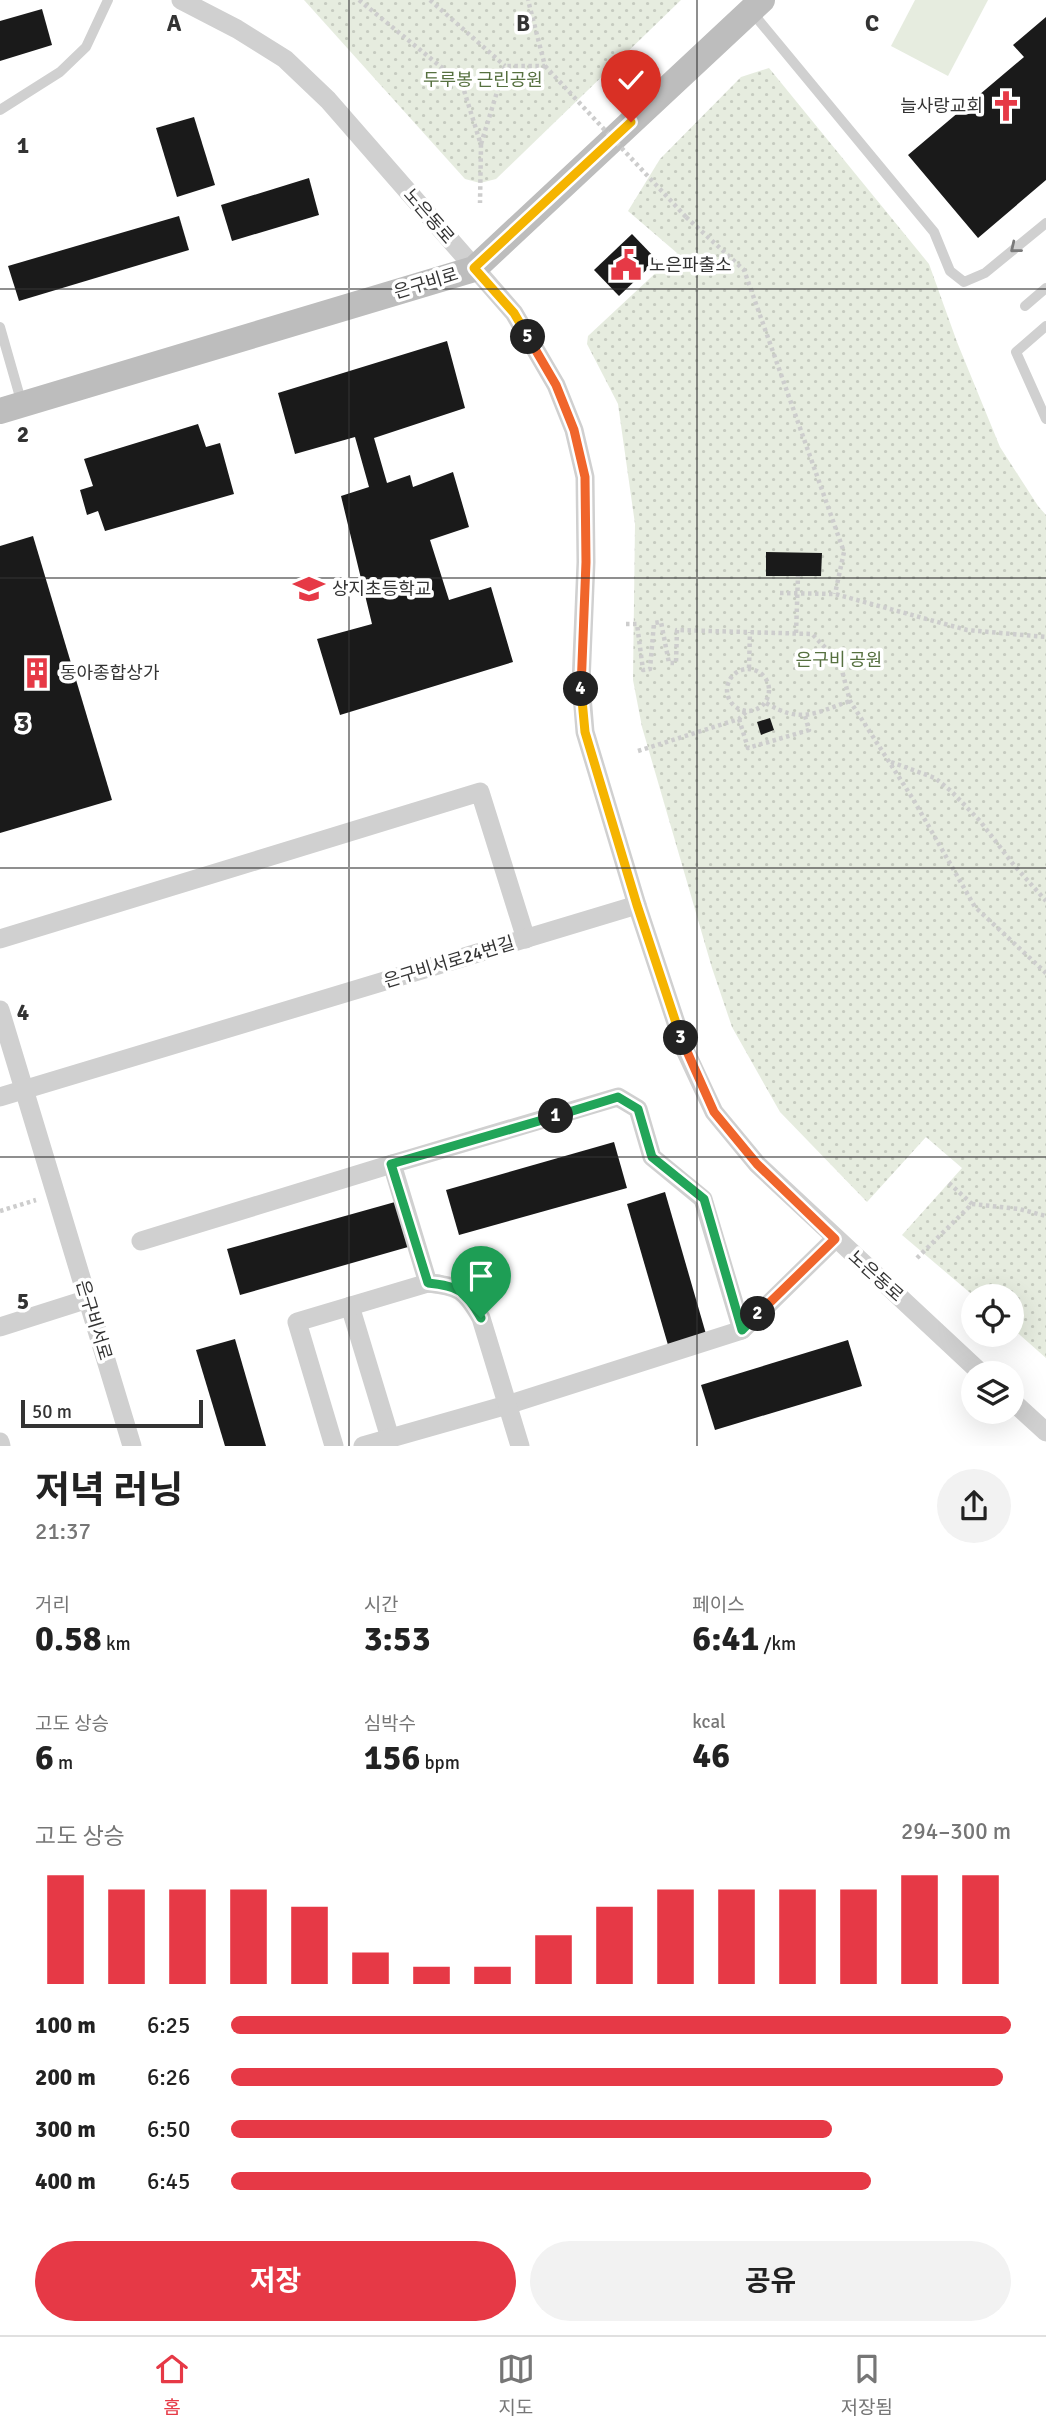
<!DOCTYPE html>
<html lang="ko">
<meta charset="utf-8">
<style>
:root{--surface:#fff;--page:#f2f2f2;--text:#222;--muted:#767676;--line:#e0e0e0;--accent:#e63946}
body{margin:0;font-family:Signika,"Noto Sans KR",sans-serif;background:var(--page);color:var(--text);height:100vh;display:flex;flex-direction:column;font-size:26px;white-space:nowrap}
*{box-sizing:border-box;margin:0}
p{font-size:23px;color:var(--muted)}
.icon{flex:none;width:38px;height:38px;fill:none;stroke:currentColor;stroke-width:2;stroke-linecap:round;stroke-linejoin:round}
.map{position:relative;height:1446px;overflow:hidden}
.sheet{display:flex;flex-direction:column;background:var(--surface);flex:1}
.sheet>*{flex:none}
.buttons{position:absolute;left:961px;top:1284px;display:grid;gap:14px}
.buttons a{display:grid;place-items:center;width:63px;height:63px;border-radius:50%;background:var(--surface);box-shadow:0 7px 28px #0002;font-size:35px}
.scale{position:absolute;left:21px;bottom:18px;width:182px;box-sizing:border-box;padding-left:7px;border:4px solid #333;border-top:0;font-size:19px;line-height:24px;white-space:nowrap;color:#333;-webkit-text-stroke:5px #fff;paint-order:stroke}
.pin{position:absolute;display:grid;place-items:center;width:60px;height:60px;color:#fff;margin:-72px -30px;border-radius:50% 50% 50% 0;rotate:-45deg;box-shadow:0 0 7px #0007}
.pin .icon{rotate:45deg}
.km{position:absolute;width:35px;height:35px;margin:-18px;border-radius:50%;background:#222;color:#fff;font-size:19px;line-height:35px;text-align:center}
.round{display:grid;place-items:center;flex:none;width:74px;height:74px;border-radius:37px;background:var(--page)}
.head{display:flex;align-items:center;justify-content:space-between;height:119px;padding:0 35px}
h1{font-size:38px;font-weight:700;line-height:52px}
.metrics{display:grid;grid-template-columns:repeat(3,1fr);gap:10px;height:119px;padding:7px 35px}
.metrics div{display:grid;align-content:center}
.metrics b{font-size:35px;font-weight:700}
.metrics small{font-size:19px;font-weight:400}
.metrics p{font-size:19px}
.chart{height:196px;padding:14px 35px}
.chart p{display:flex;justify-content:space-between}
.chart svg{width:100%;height:126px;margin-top:7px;stroke:var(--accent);stroke-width:6}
.primary-button{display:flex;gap:14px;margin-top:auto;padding:14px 35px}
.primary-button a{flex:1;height:80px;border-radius:42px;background:var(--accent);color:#fff;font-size:28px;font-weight:700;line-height:80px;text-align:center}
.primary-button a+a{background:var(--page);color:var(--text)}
ul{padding:0 35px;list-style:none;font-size:23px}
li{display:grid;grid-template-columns:112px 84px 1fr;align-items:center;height:52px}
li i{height:18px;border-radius:9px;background:var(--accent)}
.menu{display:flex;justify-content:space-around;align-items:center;height:98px;border-top:2px solid var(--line);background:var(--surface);font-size:19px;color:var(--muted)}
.menu a{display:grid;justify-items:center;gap:4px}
.menu .on{color:var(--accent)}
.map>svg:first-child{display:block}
.grass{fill:#e6ecdf}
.park{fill:url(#park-dots)}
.building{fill:#1a1a1a}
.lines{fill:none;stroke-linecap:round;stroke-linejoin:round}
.path{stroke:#cdcdcd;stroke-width:4.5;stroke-dasharray:3.5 3.5;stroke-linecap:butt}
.lane{stroke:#d0d0d0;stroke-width:10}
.street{stroke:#d0d0d0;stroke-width:19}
.secondary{stroke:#bdbdbd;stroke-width:26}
.path-bridge{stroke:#cdcdcd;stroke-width:4.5;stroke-dasharray:3.5 3.5;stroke-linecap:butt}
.oneway{stroke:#7a7a7a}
.split-1-casing{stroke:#fff;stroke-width:14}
.split-2-casing{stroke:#fff;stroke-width:14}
.split-3-casing{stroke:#fff;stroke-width:14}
.split-4-casing{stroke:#fff;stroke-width:14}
.split-5-casing{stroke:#fff;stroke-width:14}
.split-6-casing{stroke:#fff;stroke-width:14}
.split-1{stroke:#22a559;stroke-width:9}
.split-2{stroke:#22a559;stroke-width:9}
.split-3{stroke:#f0652b;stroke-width:9}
.split-4{stroke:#f5b400;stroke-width:9}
.split-5{stroke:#f0652b;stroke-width:9}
.split-6{stroke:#f5b400;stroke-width:9}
.grid{fill:none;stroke:#333;stroke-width:2;stroke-opacity:0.55}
.labels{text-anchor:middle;stroke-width:7;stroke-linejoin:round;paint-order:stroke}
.park-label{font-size:18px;fill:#56703f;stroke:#fff}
.poi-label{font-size:18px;fill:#333;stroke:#fff;text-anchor:start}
.street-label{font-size:18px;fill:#333;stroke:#fff}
.grid-label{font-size:23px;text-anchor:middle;font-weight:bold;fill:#333;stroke:#fff;stroke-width:7;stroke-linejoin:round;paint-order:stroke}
</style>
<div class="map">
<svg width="1046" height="1446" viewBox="0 0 1046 1446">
<defs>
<pattern id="park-dots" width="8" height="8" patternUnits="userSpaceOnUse" patternTransform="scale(1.75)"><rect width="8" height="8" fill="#e6ecdf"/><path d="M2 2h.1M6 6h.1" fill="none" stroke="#c6cbc0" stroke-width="1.8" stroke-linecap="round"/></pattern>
</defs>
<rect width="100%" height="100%" fill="#fff"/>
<polygon class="grass" points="915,0 988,0 948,76 891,46"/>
<g class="park">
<polygon points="304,0 681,0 496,179 480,183 465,179"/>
<polygon points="769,68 929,264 957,342 1000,447 1038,506 1046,515 1046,1358 1012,1328 1012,1297 975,1297 902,1235 962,1168 926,1137 867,1202 780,1112 732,1027 712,968 642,727 633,680 635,524 618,404 587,344 588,336 677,253 628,211 660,159 741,77"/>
</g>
<g class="building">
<polygon points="42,9 52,45 0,61 0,21"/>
<polygon points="1046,17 1046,180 978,238 908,155 1024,57 1013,45"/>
<polygon points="194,117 215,185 177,197 156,128"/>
<polygon points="309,178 319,215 232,241 221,205"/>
<polygon points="179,216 189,250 19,301 8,266"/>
<polygon points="632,234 657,260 619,296 594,270"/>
<polygon points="447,341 465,408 374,438 387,483 410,475 413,487 453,472 469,527 430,540 449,600 491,587 513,662 340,715 317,639 372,624 341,496 369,487 355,437 295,454 278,393"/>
<polygon points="198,424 206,447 220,443 234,494 105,531 98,511 87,515 80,490 93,486 84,459"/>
<polygon points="33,536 112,800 0,833 0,546"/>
<polygon points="766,552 822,553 821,576 766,576"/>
<polygon points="770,718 774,730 761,735 757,722"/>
<polygon points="614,1142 627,1188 459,1235 446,1190"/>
<polygon points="665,1192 706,1334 668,1345 627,1204"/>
<polygon points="395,1202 408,1247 240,1295 227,1249"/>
<polygon points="235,1339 266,1446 225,1446 196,1350"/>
<polygon points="848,1340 862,1386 715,1430 701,1385"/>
</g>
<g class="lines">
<g class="path">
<polyline points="359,0 462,84 481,145 480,203"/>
<polyline points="430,0 505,66"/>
<polyline points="481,144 505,66 545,66 528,0"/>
<polyline points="686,217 744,270 844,552 835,594"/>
<polyline points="780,593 835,594 967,630 1046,637"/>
<polyline points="626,624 637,624 643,670 650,669 654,623 661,622 669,663 676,663 677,630 812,634 840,663 850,701 913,799 975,907 1046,973"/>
<polyline points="796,633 798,576"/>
<polyline points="749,668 750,632"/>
<circle cx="748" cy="690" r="21"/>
<path d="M766,703C801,724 815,713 850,701"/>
<polyline points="739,719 748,748 809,730 805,716"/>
<polyline points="638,751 739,719 746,712"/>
<polyline points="891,762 935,778 951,791 980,821 1013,864 1046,901"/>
<polyline points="949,1183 972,1204"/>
<polyline points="0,1211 36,1200"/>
<polyline points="917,1258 972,1204 1019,1209 1046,1216"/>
</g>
<g class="lane">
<polyline points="751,11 934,232 950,271 964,282 985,273 1046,223"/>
<polyline points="0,110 60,72 86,47 108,0"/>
<polyline points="1025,306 1046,288"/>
<polyline points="1046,326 1016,352 1046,419"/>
<polyline points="0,327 22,404"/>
</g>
<g class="street">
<polyline points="181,0 237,29 285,59 328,100 514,313 556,385 574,430 585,477 586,562 581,683 585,732 637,905 685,1050 714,1112 757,1164 982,1374"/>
<polyline points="0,939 480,792 526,939"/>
<polyline points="0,1010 132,1446"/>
<polyline points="0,1097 637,905"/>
<polyline points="141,1241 392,1164"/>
<polyline points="350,1306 390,1438"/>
<polyline points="0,1327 88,1299"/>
<polyline points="1012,1401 1046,1432"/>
<polyline points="0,1442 1,1446"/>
<polyline points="334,1446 297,1322 428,1283 439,1284"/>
<polyline points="363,1446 507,1405 742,1330 835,1239"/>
<path d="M520,1446L481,1318C465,1290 459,1286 428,1283L392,1164L618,1097L638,1109L652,1157L703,1199L742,1330"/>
</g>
<polyline class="secondary" points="0,411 474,269 762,0"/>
<polyline class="path-bridge" points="545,66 686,217"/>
</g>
<defs><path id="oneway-chevron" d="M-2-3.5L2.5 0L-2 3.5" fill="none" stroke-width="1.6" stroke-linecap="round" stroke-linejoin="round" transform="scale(1.75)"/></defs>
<use class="oneway" href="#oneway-chevron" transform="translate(1015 248) rotate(141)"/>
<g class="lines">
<defs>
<path id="split-1" d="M481,1318C465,1290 459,1286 428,1283L391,1164L556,1116"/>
<polyline id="split-2" points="556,1116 618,1097 638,1109 652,1157 704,1199 742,1330 758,1314"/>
<polyline id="split-3" points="681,1038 714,1112 757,1164 835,1239 758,1314"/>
<polyline id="split-4" points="581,689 585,732 637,905 681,1038"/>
<polyline id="split-5" points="528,337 556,385 574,430 585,477 586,562 581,689"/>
<polyline id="split-6" points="528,337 514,313 474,268 631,122"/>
</defs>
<use href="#split-1" class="split-1-casing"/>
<use href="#split-2" class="split-2-casing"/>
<use href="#split-3" class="split-3-casing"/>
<use href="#split-4" class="split-4-casing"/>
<use href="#split-5" class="split-5-casing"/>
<use href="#split-6" class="split-6-casing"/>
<use href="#split-1" class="split-1"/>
<use href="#split-2" class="split-2"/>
<use href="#split-3" class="split-3"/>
<use href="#split-4" class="split-4"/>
<use href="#split-5" class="split-5"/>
<use href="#split-6" class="split-6"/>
</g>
<path class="grid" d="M349,0V1446M697,0V1446M0,289H1046M0,578H1046M0,868H1046M0,1157H1046"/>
<defs>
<symbol id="church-bare" viewBox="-9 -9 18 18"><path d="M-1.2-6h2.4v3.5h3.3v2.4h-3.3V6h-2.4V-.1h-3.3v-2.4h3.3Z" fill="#e63946" stroke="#fff" stroke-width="2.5" paint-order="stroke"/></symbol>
<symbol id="civic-bare" viewBox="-9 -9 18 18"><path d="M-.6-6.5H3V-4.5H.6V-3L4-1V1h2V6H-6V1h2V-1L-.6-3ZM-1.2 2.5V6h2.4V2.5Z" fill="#e63946" stroke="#fff" stroke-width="2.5" paint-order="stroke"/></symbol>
<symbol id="school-bare" viewBox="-9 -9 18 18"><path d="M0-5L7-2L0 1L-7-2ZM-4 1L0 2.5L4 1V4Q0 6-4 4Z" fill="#e63946" stroke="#fff" stroke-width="2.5" paint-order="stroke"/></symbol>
<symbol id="building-bare" viewBox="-9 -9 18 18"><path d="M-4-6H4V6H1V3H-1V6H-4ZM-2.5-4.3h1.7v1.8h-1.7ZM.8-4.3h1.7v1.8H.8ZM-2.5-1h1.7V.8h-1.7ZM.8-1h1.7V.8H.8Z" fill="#e63946" stroke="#fff" stroke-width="2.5" paint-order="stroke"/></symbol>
</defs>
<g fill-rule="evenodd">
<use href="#church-bare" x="984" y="84" width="44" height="44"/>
<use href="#civic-bare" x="604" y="243" width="44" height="44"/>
<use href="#school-bare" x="287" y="567" width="44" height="44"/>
<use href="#building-bare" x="15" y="651" width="44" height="44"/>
</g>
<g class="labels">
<g class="park-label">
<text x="483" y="86">두루봉 근린공원</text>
<text x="839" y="666">은구비 공원</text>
</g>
<g class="poi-label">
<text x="983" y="112" text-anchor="end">늘사랑교회</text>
<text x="649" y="271">노은파출소</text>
<text x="332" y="595">상지초등학교</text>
<text x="60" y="679">동아종합상가</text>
</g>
<g class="street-label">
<text transform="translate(429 216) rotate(49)" y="6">노은동로</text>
<text transform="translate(426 283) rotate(-17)" y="6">은구비로</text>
<text transform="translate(449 962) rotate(-17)" y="6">은구비서로24번길</text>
<text transform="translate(876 1276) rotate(42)" y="6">노은동로</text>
<text transform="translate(94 1320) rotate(73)" y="6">은구비서로</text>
</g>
</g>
<g class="grid-label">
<text x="174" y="31">A</text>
<text x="523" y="31">B</text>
<text x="872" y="31">C</text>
<text x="23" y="153">1</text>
<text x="23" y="442">2</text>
<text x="23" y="731">3</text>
<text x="23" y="1020">4</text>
<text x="23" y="1309">5</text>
</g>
</svg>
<div class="buttons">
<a><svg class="icon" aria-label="locate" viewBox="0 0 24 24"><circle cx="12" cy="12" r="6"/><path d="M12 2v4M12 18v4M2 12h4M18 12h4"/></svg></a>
<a><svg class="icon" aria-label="layers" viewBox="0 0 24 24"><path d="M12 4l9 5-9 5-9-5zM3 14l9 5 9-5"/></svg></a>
</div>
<div class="scale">50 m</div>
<div class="pin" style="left:481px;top:1318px;background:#1e9e55"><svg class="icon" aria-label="arrive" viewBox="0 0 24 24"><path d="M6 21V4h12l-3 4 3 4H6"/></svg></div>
<div class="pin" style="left:631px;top:122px;background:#d93025"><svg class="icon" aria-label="check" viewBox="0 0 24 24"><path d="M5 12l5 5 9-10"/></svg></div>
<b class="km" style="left:556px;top:1116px">1</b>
<b class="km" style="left:758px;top:1314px">2</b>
<b class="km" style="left:681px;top:1038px">3</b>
<b class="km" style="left:581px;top:689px">4</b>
<b class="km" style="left:528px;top:337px">5</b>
</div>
<section class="sheet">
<div class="head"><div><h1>저녁 러닝</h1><p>21:37</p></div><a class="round"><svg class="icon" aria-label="share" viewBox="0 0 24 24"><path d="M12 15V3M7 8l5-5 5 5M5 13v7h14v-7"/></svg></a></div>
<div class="metrics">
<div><p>거리</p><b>0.58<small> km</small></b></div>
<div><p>시간</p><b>3:53</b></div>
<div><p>페이스</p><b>6:41<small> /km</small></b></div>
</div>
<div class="metrics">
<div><p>고도 상승</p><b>6<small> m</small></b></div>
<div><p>심박수</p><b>156<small> bpm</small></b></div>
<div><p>kcal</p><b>46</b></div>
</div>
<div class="chart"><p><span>고도 상승</span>294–300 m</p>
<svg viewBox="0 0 160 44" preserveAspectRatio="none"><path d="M5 44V6M15 44V11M25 44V11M35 44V11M45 44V17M55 44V33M65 44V38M75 44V38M85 44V27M95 44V17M105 44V11M115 44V11M125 44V11M135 44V11M145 44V6M155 44V6"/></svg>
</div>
<ul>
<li><b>100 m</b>6:25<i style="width:100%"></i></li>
<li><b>200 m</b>6:26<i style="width:99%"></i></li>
<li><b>300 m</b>6:50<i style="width:77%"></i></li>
<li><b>400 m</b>6:45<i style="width:82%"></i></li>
</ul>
<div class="primary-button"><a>저장</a><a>공유</a></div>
</section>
<nav class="menu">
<a class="on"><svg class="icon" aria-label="home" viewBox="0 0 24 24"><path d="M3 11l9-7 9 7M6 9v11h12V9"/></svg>홈</a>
<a><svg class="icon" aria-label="map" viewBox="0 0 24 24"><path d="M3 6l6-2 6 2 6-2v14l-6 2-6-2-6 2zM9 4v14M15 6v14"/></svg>지도</a>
<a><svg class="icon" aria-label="saved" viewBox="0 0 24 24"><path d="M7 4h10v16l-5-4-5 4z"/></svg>저장됨</a>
</nav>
